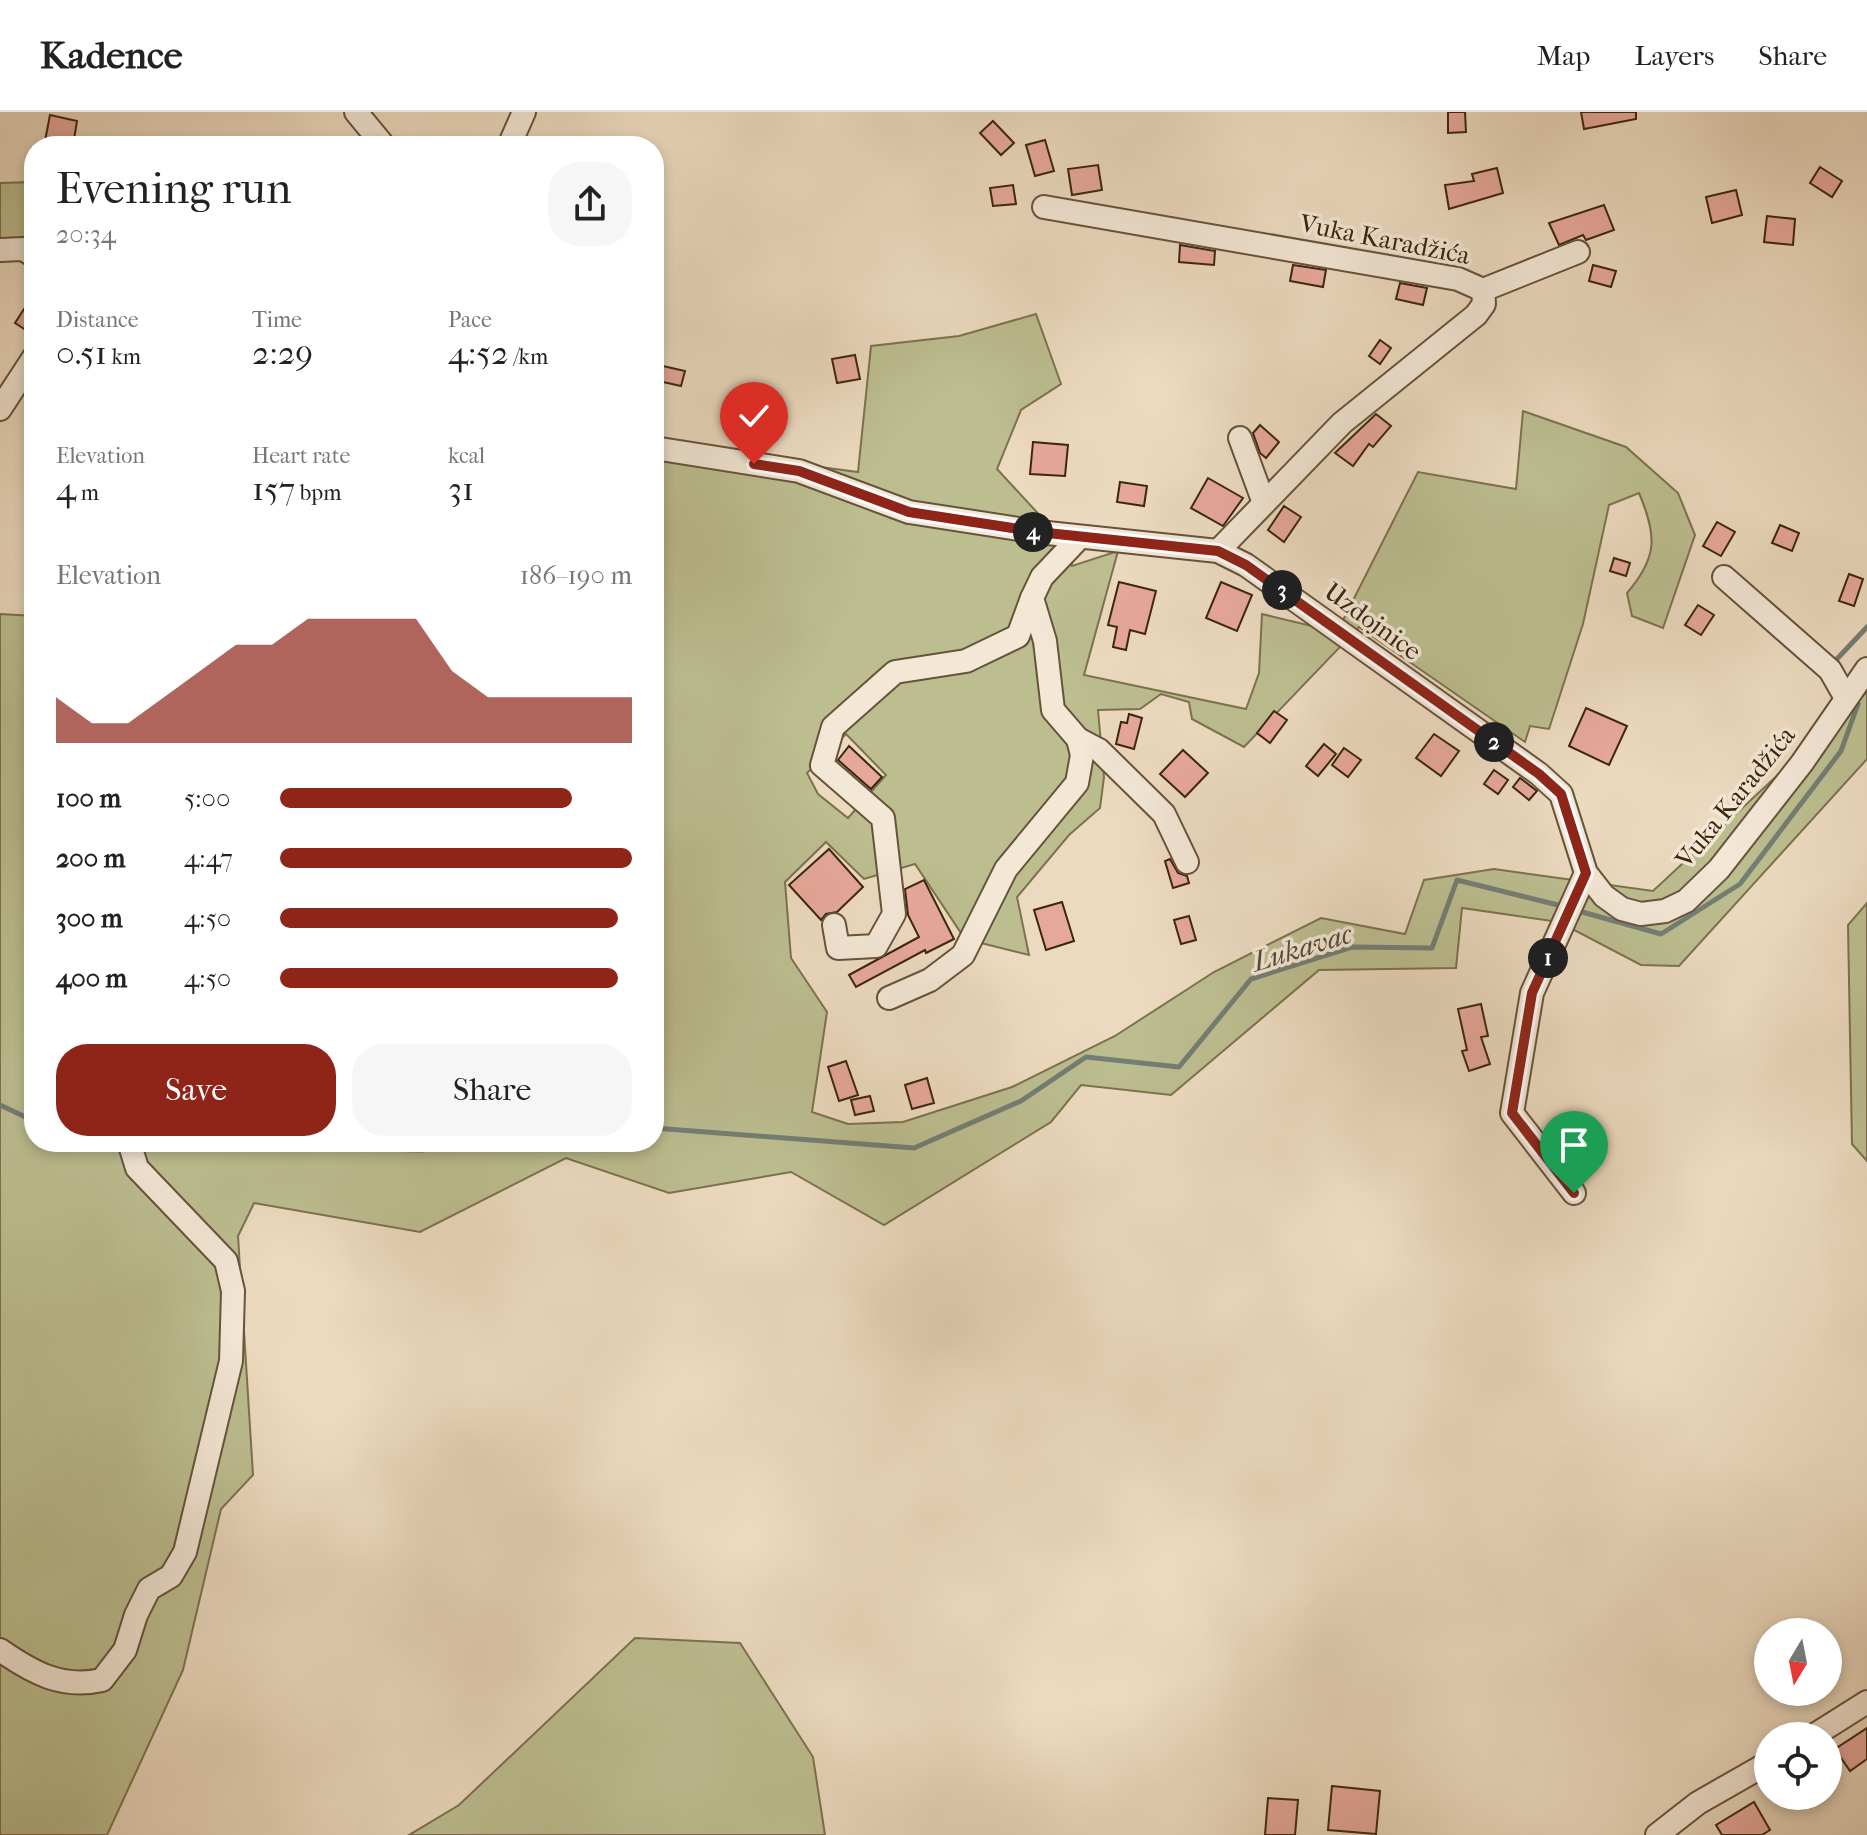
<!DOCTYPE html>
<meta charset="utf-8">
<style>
:root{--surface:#fff;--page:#f6f6f6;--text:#222;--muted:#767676;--line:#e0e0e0;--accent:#8f2418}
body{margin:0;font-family:"IM FELL French Canon",serif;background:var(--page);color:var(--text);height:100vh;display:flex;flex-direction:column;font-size:30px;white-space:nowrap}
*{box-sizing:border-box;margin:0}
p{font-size:26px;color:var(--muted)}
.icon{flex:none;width:44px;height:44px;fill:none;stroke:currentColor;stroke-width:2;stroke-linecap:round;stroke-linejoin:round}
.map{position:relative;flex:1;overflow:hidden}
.panel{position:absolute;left:24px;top:24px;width:640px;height:1016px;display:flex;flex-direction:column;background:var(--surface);border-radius:32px;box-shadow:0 4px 12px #0003}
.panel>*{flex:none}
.needle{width:52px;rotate:190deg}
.tools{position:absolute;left:1754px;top:1506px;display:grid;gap:16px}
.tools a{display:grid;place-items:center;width:88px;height:88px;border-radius:50%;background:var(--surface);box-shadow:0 4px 12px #0003;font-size:40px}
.pin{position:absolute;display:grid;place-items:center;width:68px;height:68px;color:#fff;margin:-82px -34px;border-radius:50% 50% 50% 0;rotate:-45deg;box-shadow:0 0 8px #0007}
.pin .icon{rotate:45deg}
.km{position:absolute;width:40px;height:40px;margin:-20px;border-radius:50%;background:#222;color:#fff;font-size:22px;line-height:40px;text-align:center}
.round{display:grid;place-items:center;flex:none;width:84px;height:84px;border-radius:32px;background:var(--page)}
.headline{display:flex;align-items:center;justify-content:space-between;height:136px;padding:0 32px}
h1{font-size:44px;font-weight:600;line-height:60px}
.figures{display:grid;grid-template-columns:repeat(3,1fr);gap:12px;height:136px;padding:8px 32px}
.figures div{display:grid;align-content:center}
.figures b{font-size:34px;font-weight:600}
.figures small{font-size:22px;font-weight:400}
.figures p{font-size:22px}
.chart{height:224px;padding:16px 32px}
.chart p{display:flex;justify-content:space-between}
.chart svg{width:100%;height:144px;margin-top:8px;fill:var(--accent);opacity:.7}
.cta{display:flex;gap:16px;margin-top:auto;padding:16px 32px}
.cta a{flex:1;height:92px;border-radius:32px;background:var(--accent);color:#fff;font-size:32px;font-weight:600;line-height:92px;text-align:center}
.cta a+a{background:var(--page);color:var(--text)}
ul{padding:0 32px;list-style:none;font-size:26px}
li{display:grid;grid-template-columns:128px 96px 1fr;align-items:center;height:60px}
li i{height:20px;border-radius:10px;background:var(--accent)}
header{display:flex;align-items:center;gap:48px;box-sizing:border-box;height:112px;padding:0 40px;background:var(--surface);border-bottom:2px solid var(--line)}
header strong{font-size:38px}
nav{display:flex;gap:44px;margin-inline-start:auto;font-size:28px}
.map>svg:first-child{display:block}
.green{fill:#bcbe90;stroke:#7c724e;stroke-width:2;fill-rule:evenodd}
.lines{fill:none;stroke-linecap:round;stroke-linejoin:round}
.stream{stroke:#747e74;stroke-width:5}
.building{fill:#e7a89c;stroke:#3b260d;stroke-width:2}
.minor-casing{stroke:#67533a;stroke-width:26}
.minor{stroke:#f3e7d6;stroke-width:22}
.route-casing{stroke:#fff;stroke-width:16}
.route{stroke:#8f2418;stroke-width:10}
.labels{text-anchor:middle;stroke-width:7;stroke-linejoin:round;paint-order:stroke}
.street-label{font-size:26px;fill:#3b260d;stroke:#f3e7d6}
.water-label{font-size:28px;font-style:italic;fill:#534b38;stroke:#f3e7d6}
</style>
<header>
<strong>Kadence</strong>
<nav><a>Map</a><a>Layers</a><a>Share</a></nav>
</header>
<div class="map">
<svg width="1867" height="1723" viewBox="0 0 1867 1723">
<rect width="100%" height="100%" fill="#ecdac0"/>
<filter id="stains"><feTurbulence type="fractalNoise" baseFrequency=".0025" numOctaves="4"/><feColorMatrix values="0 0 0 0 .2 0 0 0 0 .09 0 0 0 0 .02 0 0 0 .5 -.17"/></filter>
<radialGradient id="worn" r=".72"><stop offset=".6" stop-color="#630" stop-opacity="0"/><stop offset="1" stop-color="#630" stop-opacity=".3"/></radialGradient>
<g class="green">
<polygon points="34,70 34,141 0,145 0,71"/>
<path d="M1036,202L1061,272L1021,298L997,357L1069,435L1072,454L1118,439L1084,563L1246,597L1259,561L1262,502L1337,520L1418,360L1516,377L1523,299L1626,335L1678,381L1695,423L1663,516L1632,504L1627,481C1658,445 1657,424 1639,381L1609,393L1583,512L1549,617L1530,614L1525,630L1359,515L1244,635L1192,607L1189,590L1161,582L1140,597L1098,598L1104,665L1100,696L1069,723L1017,785L1029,843L965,827L915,752L864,767L826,730L785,770L791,846L827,900L812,1000L848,1012L903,1010L1012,975L1115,924L1214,860L1321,806L1405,822L1424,768L1494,757L1653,779L1867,580V647L1679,854L1641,853L1559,810L1462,796L1456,856L1319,858L1171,983L1081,973L1051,1010L884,1113L791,1060L669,1081L566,1046L420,1120L254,1091L238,1124L253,1363L221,1397L183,1558L107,1723H0V502L34,504V877L25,897L34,923V1030H654V333L858,360L871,234L959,224ZM846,622L886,663L848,706L818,682L807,661Z"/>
<polygon points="1867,791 1867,1049 1852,1032 1848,813"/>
<polygon points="635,1526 740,1531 813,1645 825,1723 409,1723 459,1693"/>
</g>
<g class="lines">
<g class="stream">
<polyline points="1840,556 1836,548 1867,515"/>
<polyline points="1575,798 1661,822 1740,772 1841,639 1858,592"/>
<polyline points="0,993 34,1009"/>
<polyline points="654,1016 914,1036 1021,989 1086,945 1179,955 1251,867 1352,835 1432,836 1457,768 1566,795"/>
<polyline points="96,1030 114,1032"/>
<polyline points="143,1033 423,1038 457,1030"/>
</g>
</g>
<g class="building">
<polygon points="1448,0 1465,0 1466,20 1448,21"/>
<polygon points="1581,0 1636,0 1636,7 1584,17"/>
<polygon points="50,3 77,9 73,34 44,34"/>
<polygon points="993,9 1014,31 1001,43 980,21"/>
<polygon points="1045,28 1054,59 1035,64 1026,33"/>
<polygon points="1098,53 1102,78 1072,83 1068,57"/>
<polygon points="1820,55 1842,69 1832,85 1810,71"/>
<polygon points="1497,56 1503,81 1449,97 1445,73 1474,69 1472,62"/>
<polygon points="1013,73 1016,92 993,94 990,76"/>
<polygon points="1736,78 1742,103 1712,111 1706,85"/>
<polygon points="1604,93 1614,118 1586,128 1583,123 1559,133 1549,111"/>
<polygon points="1767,104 1795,107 1793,133 1764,130"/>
<polygon points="1180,133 1215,139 1214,153 1179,150"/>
<polygon points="1293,153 1326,158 1323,175 1290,169"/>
<polygon points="1593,153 1616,159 1611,175 1589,169"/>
<polygon points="1400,171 1427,176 1423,193 1396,187"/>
<polygon points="24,197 34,203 29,220 15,211"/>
<polygon points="1380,228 1391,236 1380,252 1369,244"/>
<polygon points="855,243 860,267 837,271 832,247"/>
<polygon points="654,252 685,259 681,274 654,268"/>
<polygon points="1376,302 1391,314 1373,335 1369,332 1353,354 1335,341"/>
<polygon points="1260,313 1279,330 1266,346 1260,341 1253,321"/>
<polygon points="1033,330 1068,333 1065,364 1030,362"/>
<polygon points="1208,366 1243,386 1223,414 1191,396"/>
<polygon points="1120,370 1147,374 1144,394 1117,390"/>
<polygon points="1284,394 1301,405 1284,430 1268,418"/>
<polygon points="1717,410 1735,420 1721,444 1703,434"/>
<polygon points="1780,413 1799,421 1792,439 1772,431"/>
<polygon points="1614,446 1630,451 1626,464 1610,459"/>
<polygon points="1849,462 1863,467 1854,494 1839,489"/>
<polygon points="1119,470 1156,479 1145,522 1130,518 1126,538 1113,535 1117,515 1108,513"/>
<polygon points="1221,470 1252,483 1237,519 1206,506"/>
<polygon points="1698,493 1714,503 1701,523 1685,513"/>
<polygon points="1586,596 1627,614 1609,653 1569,634"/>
<polygon points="1274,599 1287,608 1270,631 1257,621"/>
<polygon points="1129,602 1142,606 1134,637 1116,632 1121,610 1127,611"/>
<polygon points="1434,622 1459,639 1441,664 1416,646"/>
<polygon points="1324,632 1336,642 1318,664 1306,654"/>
<polygon points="849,634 882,665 871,677 838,648"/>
<polygon points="1344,636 1361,648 1348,665 1332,653"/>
<polygon points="1183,638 1208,661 1185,685 1160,662"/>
<polygon points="1494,658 1508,668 1498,682 1484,672"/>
<polygon points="1520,666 1537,679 1529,688 1513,675"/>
<polygon points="829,737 863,775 837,800 826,802 821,808 789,773"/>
<polygon points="1170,747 1178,761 1187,764 1189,771 1173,776 1165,749"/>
<polygon points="924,768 954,827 926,841 925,838 856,875 849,863 919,825 908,803 905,777"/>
<polygon points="1062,790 1074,829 1046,838 1034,798"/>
<polygon points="1189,804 1196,828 1181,832 1174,808"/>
<polygon points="1481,892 1488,924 1481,925 1490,952 1469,959 1462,939 1467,938 1458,897"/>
<polygon points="846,949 858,983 839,989 828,955"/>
<polygon points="927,966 934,991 912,997 905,973"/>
<polygon points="870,984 874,999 855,1003 851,988"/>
<polygon points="1867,1616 1867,1647 1850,1659 1835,1637"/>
<polygon points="1332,1674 1380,1679 1376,1722 1328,1718"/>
<polygon points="1268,1686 1298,1688 1295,1723 1265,1723"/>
<polygon points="1754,1690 1770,1718 1762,1723 1722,1723 1716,1713"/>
</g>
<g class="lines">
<defs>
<g id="minor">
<polyline points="356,0 384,34"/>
<polyline points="509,34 524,0"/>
<polyline points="1044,95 1458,167 1483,178 1484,192 1476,203 1342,311 1218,439"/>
<polyline points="0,138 23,137 34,144"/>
<polyline points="1483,178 1578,140"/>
<polyline points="0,297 34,245"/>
<polyline points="1240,326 1264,391"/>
<polyline points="654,336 799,359 909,400 1038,420 1218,439 1246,453 1539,662 1561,682 1586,761 1604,784 1622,797 1641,802 1665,799 1686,789 1719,757 1802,651 1867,557"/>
<polyline points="1724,465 1830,558 1846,586"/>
<polyline points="1078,627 1099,638 1164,702 1187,750"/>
<polyline points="834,813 838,836 876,834 894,802 883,706 822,653 833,615 895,560 966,549 1018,524 1032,486"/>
<polyline points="889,886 930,868 963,843 1006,757 1077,671 1082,643 1078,627 1053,598 1045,529 1032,486 1042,465 1080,425"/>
<polyline points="1574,1081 1512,1001 1532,881 1586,761"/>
<path d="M0,1538C33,1561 62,1577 102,1568L125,1538L136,1503L149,1477L171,1464L185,1440L231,1249L233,1179L226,1149L137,1056L129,1030"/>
<polyline points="1813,1624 1867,1590"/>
<polyline points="1657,1723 1698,1691 1768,1651"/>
</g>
</defs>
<use href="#minor" class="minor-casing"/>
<use href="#minor" class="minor"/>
</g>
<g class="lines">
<defs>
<polyline id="route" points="754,352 799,359 909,400 1038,420 1218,439 1246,453 1539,662 1561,682 1586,761 1532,881 1512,1001 1574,1081"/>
</defs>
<use href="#route" class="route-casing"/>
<use href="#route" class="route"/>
</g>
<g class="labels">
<g class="street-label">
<text transform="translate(1385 127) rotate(11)" y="9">Vuka Karadžića</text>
<text transform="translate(1373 509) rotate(36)" y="9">Uzdojnice</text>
<text transform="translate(1735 685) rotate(-51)" y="9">Vuka Karadžića</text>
</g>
<g class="water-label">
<text transform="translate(1302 835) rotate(-17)" y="10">Lukavac</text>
</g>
</g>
<rect width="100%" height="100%" filter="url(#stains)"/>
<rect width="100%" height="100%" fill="url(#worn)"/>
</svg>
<div class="tools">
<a><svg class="needle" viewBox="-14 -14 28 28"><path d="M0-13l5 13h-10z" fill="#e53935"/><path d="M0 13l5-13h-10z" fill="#767676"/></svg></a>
<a><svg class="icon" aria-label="locate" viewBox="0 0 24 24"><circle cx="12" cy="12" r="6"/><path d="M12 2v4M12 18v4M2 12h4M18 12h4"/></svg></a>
</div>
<div class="pin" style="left:1574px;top:1081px;background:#1e9e55"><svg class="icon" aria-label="arrive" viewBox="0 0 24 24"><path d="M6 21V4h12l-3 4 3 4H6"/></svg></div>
<div class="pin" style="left:754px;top:352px;background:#d93025"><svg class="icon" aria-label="check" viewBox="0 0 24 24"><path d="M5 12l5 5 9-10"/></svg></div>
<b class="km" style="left:1548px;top:846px">1</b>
<b class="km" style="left:1494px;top:630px">2</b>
<b class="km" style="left:1282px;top:478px">3</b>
<b class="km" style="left:1033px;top:420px">4</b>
<section class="panel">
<div class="headline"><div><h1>Evening run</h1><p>20:34</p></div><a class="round"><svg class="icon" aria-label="share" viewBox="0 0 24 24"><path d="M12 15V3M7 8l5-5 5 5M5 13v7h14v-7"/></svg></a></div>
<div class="figures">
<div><p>Distance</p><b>0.51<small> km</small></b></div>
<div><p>Time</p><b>2:29</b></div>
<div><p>Pace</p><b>4:52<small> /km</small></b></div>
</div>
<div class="figures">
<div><p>Elevation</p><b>4<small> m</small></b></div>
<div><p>Heart rate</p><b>157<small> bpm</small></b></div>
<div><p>kcal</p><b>31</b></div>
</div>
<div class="chart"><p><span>Elevation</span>186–190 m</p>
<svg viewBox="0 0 160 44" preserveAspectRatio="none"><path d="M0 44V30L10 38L20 38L30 30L40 22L50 14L60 14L70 6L80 6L90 6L100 6L110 22L120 30L130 30L140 30L150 30L160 30V44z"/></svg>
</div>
<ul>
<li><b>100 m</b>5:00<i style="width:83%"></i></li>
<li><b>200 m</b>4:47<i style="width:100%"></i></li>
<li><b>300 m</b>4:50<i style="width:96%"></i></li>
<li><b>400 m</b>4:50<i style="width:96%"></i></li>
</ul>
<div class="cta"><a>Save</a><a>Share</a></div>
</section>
</div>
